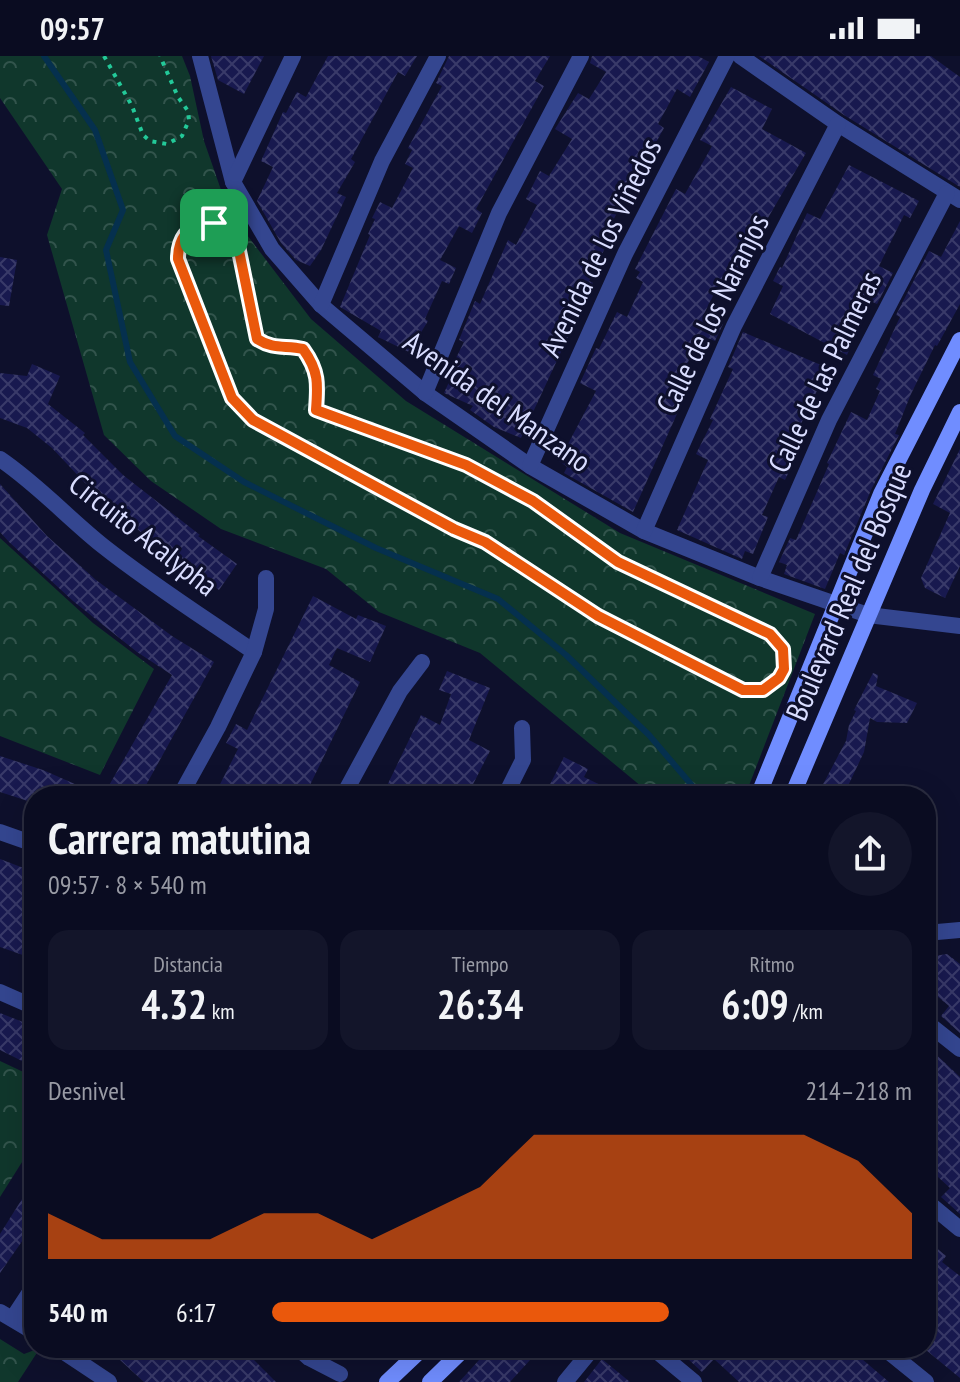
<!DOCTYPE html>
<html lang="es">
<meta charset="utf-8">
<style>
:root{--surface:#0a0c21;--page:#13152a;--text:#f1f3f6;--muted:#999ba5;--line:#2a2c3f;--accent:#ea580c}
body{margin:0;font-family:"PT Sans Narrow",sans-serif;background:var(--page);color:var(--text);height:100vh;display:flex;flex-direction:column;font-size:30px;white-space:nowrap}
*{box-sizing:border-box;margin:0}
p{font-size:26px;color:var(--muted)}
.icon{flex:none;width:44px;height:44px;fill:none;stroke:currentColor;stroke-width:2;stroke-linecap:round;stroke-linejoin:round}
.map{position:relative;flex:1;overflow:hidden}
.details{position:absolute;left:24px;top:730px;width:912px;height:572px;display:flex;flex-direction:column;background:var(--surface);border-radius:32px;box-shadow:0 8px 32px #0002,0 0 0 2px var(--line)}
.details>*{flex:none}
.pin{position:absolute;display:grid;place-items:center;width:68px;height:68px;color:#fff;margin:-34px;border-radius:16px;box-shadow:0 4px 12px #0006}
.round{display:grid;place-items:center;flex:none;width:84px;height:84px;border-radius:42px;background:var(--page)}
.head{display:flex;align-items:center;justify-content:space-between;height:136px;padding:0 24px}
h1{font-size:44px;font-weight:700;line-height:60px}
.stats{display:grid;grid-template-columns:repeat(3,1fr);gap:12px;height:136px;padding:8px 24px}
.stats div{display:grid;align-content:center;border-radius:20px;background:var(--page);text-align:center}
.stats b{font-size:40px;font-weight:700}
.stats small{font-size:22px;font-weight:400}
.stats p{font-size:22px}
.chart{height:224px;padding:16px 24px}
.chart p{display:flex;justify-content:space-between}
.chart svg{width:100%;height:144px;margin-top:8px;fill:var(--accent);opacity:.7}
ul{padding:0 24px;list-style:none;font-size:26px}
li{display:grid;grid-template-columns:128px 96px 1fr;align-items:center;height:60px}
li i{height:20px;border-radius:10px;background:var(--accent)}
.status{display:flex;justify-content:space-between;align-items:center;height:56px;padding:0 40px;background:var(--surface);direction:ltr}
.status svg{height:22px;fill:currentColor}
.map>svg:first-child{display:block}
.park{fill:url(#park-crowns)}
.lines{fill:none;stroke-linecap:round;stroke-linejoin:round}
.stream{stroke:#05304e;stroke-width:6}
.building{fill:url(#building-cross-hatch)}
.path{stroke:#23c999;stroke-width:4;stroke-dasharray:4 6;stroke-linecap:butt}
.street{stroke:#344690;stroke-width:16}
.secondary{stroke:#708dff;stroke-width:16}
.route-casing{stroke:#fff;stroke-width:16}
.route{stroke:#ea580c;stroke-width:10}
.labels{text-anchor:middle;stroke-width:6;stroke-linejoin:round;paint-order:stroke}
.street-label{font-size:30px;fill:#d9ddff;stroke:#0e102c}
</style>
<div class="status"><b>09:57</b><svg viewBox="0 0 49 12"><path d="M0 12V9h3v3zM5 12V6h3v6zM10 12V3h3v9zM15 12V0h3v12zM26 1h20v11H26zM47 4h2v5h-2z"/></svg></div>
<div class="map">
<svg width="960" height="1326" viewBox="0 0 960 1326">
<defs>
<pattern id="park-crowns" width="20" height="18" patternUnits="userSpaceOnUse" patternTransform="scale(2)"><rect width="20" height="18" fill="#10372c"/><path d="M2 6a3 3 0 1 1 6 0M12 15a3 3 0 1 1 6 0" fill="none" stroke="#32544c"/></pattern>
<pattern id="building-cross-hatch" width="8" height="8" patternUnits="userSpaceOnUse" patternTransform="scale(2)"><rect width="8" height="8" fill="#18194f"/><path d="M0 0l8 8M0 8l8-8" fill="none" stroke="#393a69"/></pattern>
</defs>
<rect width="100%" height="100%" fill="#0e102c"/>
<g class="park">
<polygon points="0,0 182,0 190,20 204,85 228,154 311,263 406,345 620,477 815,558 745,740 653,740 480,597 379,556 326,513 221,473 151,425 104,379 47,179 62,133 0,42"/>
<polygon points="0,482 93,567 154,613 100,719 0,680"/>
<polygon points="0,1005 34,1021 34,1087 0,1141"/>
<polygon points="0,1283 24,1298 40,1292 18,1326 0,1326"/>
</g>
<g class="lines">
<polyline class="stream" points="44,0 95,74 123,154 106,194 130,306 175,380 244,426 376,492 498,543 566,599 649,679 701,740"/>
</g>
<g class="building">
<polygon points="211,0 264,0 244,38 218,24"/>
<polygon points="328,0 417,0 405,20 398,16 351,103 355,106 337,137 346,141 321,194 310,210 296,204 281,187 257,145 273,111 261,105 283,56 286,57 297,36 306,41"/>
<polygon points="449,0 550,0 535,25 544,30 476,153 482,157 472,177 459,170 440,204 456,212 449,228 442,225 425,263 428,265 409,296 378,281 381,275 340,251 370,179 368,178 375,163 372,162 380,146 392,152 413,112 405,108 412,94 408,92 442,30 436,27"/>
<polygon points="592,0 698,0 709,6 690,41 677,33 658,68 664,72 611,168 620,173 610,195 605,192 589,225 593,227 521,382 494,371 470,354 473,350 444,337 459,304 456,302 464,286 459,284 475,245 480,248 508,184 516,189 537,149 526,143 540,115 549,120 572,83 555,73 578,37 589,43 606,16 590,7"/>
<polygon points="759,0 931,0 960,21 960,131 844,59"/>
<polygon points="731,31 772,53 762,73 806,97 735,218 741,220 732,237 718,230 703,260 723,268 715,285 700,279 684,315 694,320 633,456 564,417 567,411 559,405 596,335 580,327 596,292 599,293 617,256 627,261 643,226 636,222 640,216 635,213 676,133 685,138 712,90 700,84"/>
<polygon points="849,109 919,145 910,162 904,159 879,210 893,217 877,248 870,245 847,299 770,258 783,230 773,225 780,211 782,212 807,157 820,163"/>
<polygon points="960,165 960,248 937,290 935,289 911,338 895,378 899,379 871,434 844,499 840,497 825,533 784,518 787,509 779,506 790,482 796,484 829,408 827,407 851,356 867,364 880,335 876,333 881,323 873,319 900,261 896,259 929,195 941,201"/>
<polygon points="0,201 17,204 9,250 0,249"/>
<polygon points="743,276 828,312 784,403 793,407 785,424 779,421 762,459 768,461 753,498 745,495 742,503 677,474 708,404 696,398 713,364 710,363 733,313 728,311"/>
<polygon points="32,308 60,320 48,348 85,377 83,379 123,419 200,479 198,480 237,508 219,534 182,509 122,461 123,459 84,426 52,392 27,372 0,362 0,317 27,320"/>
<polygon points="960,393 960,510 945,542 925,532 921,522 950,457 933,448"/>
<polygon points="0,428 47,480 96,524 172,580 214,606 140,740 103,740 172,619 137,596 73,545 9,486 0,476"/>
<polygon points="313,540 356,563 358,559 386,570 370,606 337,592 329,609 360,626 311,727 304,740 214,740 238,693 226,687 236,668 247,674"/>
<polygon points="447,615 490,632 469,684 490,695 467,740 382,740 421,659 440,669 451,638 439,634"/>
<polygon points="873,617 878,619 876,630 917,647 907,667 877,666 870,662 864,696 847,732 842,740 830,740 820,734 846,685 849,669 856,655 854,654"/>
<polygon points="0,700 43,714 102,740 34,740 34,747 0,736"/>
<polygon points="564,701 588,713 584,721 623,740 544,740"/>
<polygon points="0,803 34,816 34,903 0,891"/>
<polygon points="947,898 960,908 960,977 941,960 949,950 926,931 926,910 934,900"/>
<polygon points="0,957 28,968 27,971 34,974 34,1011 0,994"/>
<polygon points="926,989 960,1021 960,1158 941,1141 950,1132 926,1110"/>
<polygon points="34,1124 34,1168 0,1217 0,1178"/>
<polygon points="926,1183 946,1200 942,1206 960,1220 960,1322 926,1294"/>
<polygon points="107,1292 242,1292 276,1326 144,1326"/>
<polygon points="490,1292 541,1292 510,1326 459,1326"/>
<polygon points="698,1292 849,1292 889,1326 739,1326 714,1303 702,1316 688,1303"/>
<polygon points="602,1303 630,1326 584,1326"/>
</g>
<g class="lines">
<g class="path">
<polyline points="104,0 132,50 143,79 150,85 167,88 182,80 189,64 188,55 178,41 160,0"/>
<path d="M204,167L224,170L237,185L257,283C274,294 285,289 303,293C319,315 318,328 316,354L466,409L533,445L618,506L770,578C799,603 781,641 743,634L598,560L471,478L454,473L253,364L232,342L178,203C178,184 186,172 204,167Z"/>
</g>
<g class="street">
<polyline points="200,0 233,126 272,193 321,249 425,337 530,410 644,475 760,522 868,559 960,570"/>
<polyline points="740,0 838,68 960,144"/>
<polyline points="233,126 293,0"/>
<polyline points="321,249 382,105 438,0"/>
<polyline points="425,337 499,157 581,0"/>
<path d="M0,403C37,428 68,462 103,490C151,528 203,561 254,596"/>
<polyline points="530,410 625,198 727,0"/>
<polyline points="644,475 734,270 838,68"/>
<polyline points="760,522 829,364 947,137"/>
<polyline points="180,740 218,671 254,596 266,553 266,522"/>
<polyline points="343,740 400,635 422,606"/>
<polyline points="505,740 523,704 522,672"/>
<polyline points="0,776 34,788"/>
<polyline points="926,877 960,874"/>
<polyline points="0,936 34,951"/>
<polyline points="926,966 960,993"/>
<polyline points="926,1145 960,1173"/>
<polyline points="0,1256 34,1276"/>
<polyline points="13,1262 34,1230"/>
<polyline points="58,1292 109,1326"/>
<polyline points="298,1292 309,1302 340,1318"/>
<polyline points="653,1292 694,1326"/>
<polyline points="884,1292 926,1326"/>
<polyline points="565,1326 593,1292"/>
</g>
<g class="secondary">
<polyline points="758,740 881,438 960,284"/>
<polyline points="792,740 922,434 960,356"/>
<polyline points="387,1326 423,1292"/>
<polyline points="430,1326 465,1292"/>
</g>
</g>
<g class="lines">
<defs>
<path id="route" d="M204,167L224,170L237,185L257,283C274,294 285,289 303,293C319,315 318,328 316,354L466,409L533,445L618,506L770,578L783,593L784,613L779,622L763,634H743L598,560L485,486L454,473L253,364L232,342L178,203C178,184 186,172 204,167Z"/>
</defs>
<use href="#route" class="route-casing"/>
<use href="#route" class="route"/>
</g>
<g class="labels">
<g class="street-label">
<text transform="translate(601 192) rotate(-64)" y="10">Avenida de los Viñedos</text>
<text transform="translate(713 258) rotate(-64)" y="10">Calle de los Naranjos</text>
<text transform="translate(825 316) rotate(-64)" y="10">Calle de las Palmeras</text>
<text transform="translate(497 346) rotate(35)" y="10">Avenida del Manzano</text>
<text transform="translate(143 479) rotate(38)" y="10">Circuito Acalypha</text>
<text transform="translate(849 536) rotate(-67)" y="10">Boulevard Real del Bosque</text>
</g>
</g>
</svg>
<div class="pin" style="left:214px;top:167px;background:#1e9e55"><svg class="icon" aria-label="arrive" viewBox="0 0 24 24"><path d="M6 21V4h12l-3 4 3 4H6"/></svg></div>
<section class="details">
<div class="head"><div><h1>Carrera matutina</h1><p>09:57 · 8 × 540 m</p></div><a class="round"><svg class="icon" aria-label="share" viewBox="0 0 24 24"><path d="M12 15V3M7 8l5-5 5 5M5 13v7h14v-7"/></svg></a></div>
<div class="stats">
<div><p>Distancia</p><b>4.32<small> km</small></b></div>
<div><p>Tiempo</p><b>26:34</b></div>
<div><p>Ritmo</p><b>6:09<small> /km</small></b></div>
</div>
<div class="chart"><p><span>Desnivel</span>214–218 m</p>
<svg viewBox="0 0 160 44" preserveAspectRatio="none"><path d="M0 44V30L10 38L20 38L30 38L40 30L50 30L60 38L70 30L80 22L90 6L100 6L110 6L120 6L130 6L140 6L150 14L160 30V44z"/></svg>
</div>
<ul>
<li><b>540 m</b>6:17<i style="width:62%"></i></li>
</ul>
</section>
</div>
